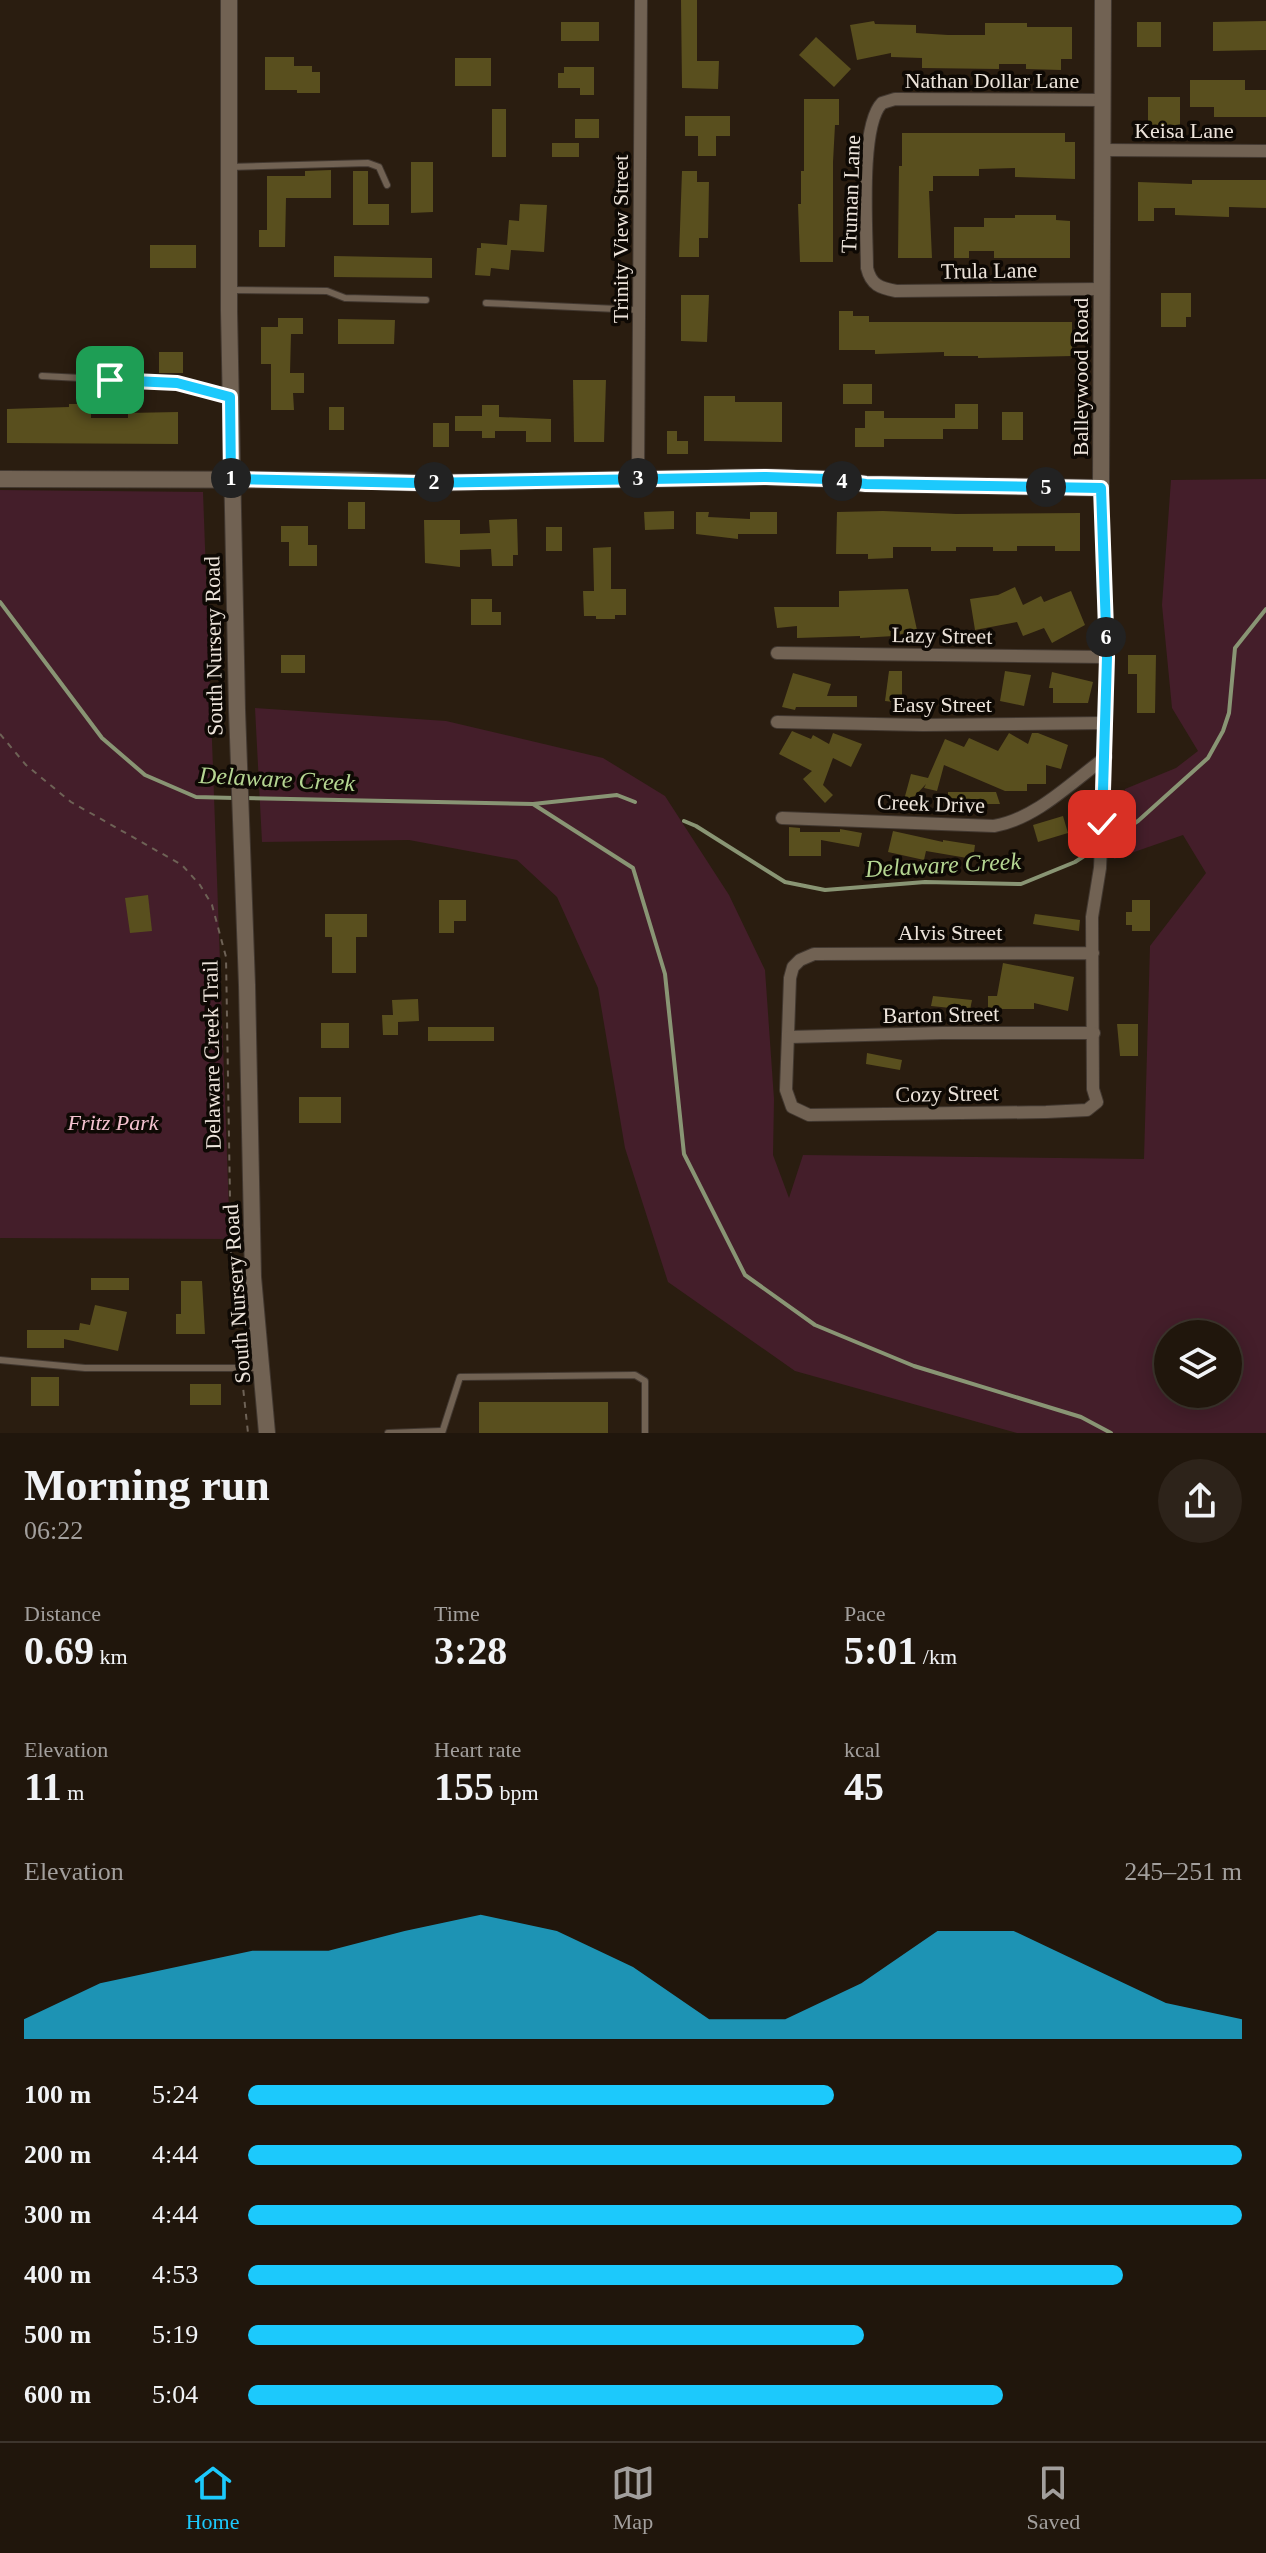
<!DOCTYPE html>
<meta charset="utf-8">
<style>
:root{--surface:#20160c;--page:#2d231a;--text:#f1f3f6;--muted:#a29f9d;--line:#3d352d;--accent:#1cc9fc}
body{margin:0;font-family:Georgia,serif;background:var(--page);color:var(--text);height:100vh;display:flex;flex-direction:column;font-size:30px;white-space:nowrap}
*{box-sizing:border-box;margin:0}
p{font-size:26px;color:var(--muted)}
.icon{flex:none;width:44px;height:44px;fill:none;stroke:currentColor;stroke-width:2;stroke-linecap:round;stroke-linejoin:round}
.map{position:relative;height:1433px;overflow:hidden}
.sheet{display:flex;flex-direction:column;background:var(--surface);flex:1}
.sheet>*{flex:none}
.fabs{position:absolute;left:1154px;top:1320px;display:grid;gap:16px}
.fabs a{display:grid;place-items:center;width:88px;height:88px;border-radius:50%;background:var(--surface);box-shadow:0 4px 20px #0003,0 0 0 2px var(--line);font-size:40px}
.pin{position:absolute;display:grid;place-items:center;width:68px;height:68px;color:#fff;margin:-34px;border-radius:16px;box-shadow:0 4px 12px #0006}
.km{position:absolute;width:40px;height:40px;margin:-20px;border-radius:50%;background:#222;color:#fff;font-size:22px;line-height:40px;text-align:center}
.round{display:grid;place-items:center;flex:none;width:84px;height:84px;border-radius:42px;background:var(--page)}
.overview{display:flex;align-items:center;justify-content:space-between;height:136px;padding:0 24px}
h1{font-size:44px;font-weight:600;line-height:60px}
.figures{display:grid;grid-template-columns:repeat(3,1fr);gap:12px;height:136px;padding:8px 24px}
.figures div{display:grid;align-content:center}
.figures b{font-size:40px;font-weight:600}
.figures small{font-size:22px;font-weight:400}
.figures p{font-size:22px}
.chart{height:224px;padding:16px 24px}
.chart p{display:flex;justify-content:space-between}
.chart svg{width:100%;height:144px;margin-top:8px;fill:var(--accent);opacity:.7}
ul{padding:0 24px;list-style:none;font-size:26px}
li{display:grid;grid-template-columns:128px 96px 1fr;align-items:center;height:60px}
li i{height:20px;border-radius:10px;background:var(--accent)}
.tab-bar{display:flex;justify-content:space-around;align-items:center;height:112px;border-top:2px solid var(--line);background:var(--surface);font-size:22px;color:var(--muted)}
.tab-bar a{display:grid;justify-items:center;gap:4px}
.tab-bar .active{color:var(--accent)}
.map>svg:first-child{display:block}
.green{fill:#441e2a;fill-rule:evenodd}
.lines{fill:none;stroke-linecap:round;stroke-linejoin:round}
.stream{stroke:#899574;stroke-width:4}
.building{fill:#594f1e}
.lane-casing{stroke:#423830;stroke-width:8}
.street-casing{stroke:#423830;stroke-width:14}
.secondary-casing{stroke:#423830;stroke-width:18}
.path{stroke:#6e6256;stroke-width:2;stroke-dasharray:6 6;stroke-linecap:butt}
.lane{stroke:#716253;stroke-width:6}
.street{stroke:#716253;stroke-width:12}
.secondary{stroke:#716253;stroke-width:16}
.route-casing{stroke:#fff;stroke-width:16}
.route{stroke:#1cc9fc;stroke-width:10}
.labels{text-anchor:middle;stroke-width:7;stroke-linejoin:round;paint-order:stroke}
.street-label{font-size:22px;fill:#ede4db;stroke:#0e0904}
.park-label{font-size:22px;font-style:italic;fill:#f5c3d0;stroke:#0e0904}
.water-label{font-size:24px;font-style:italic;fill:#b5d692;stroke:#0e0904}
</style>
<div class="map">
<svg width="1266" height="1433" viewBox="0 0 1266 1433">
<rect width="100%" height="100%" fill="#2a1d10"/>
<g class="green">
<path d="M1266,479V1433H1017L795,1371L668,1282L625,1148L598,988L557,897L517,860L409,840L262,842L255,708L446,721L603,758L665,796L729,895L765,970L774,1099L773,1155L789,1198L803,1155L1144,1159L1150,946L1206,873L1183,835L1114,859L1125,789L1176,768L1198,751L1172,708L1162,605L1171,480ZM1228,1334V1394H1168V1334Z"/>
<polygon points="0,490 203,492 230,1239 0,1238"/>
</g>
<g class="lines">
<g class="stream">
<polyline points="0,602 102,738 145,775 196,797 235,798"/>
<polyline points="244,798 533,804 617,795 635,802"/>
<polyline points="533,804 633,868 665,974 684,1154 745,1275 815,1325 914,1366 1081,1417 1111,1433"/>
<polyline points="684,821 696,826 785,882 825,890 925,882 1021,884 1075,862 1138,821 1208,758 1223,731 1229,713 1235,648 1266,609"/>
</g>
</g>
<g class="building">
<polygon points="681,0 697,0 697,61 719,61 718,89 682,88"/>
<polygon points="874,21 875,24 916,25 916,33 948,35 985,35 985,23 1027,23 1027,27 1072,27 1072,59 1061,59 1061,70 1026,69 1026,64 999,64 999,69 922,68 922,58 891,57 891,53 857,60 850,25"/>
<polygon points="1266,21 1266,50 1213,51 1213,22"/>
<rect x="561" y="22" width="38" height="19"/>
<rect x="1137" y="22" width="24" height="25"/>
<polygon points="816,37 851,69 834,87 799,55"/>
<polygon points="265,57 294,57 294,66 312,66 312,72 320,72 320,93 297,93 297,90 265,90"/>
<rect x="455" y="58" width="36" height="28"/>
<polygon points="564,67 594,67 594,95 580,95 580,88 558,88 558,73 564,73"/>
<polygon points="1190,80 1245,80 1245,90 1266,90 1266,117 1214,117 1214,107 1190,107"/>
<rect x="1148" y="97" width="32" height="37"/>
<polygon points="804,99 839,99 839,125 835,125 833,162 833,262 800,262 798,204 801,204 801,171 804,171"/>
<rect x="492" y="109" width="14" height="48"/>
<polygon points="685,116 730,116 730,136 716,136 716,156 698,156 698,136 685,136"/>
<rect x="575" y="119" width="24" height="19"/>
<polygon points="902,133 1065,133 1065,142 1075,142 1075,179 1015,177 1015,168 979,169 979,176 933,176 933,191 929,191 932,258 898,258 899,166 902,166"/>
<rect x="552" y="143" width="27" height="14"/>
<polygon points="411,162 433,162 433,212 411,213"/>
<polygon points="331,170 331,198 286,198 285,247 259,247 259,230 267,230 267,176 305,176 305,171"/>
<polygon points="353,171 368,171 368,204 389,204 389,225 353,225"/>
<polygon points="682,171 697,171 697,182 709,182 708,238 699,238 699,257 679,257"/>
<polygon points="1192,180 1266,180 1266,208 1229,207 1229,217 1175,215 1175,208 1154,208 1154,221 1138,221 1138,182 1192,184"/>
<polygon points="520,204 547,205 544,252 511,250 509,270 491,268 490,276 475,275 477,248 481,248 481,243 507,245 509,220 519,221"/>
<polygon points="1015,215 1056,215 1056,220 1070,221 1070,258 994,258 994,251 969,251 969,258 954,258 954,227 984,227 984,218 1015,218"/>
<rect x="150" y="245" width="46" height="23"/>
<polygon points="334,256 432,258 432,278 334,277"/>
<polygon points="1161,293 1191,293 1191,317 1186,317 1186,327 1161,327"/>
<polygon points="681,295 709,295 707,342 681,341"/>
<polygon points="839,311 853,311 853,316 869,316 869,322 1072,322 1072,356 978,358 978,356 944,356 944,352 875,354 875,350 839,350"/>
<polygon points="278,318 303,318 303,334 291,334 290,373 304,373 304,393 293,393 294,410 271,410 271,364 261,364 261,327 278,327"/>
<polygon points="338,319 395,320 394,344 338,344"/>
<rect x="159" y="352" width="24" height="21"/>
<polygon points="573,380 606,380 604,442 574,442"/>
<rect x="843" y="384" width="29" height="20"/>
<polygon points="704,396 735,396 735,402 782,402 782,442 704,441"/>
<polygon points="69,404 91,404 91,418 128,418 128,413 178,412 178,444 7,443 7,409 69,407"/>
<polygon points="955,404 978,404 978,429 943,429 943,439 884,439 884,447 855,447 855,428 865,428 865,411 884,411 884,418 955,418"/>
<polygon points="482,405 499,405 499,417 551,419 551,442 526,442 526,431 495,431 495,438 482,438 482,431 455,431 455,416 482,416"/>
<rect x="329" y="407" width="15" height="23"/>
<rect x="1002" y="412" width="21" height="28"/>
<rect x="433" y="423" width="16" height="24"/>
<polygon points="667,431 677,431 677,441 688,441 688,454 667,454"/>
<rect x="348" y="502" width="17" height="27"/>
<polygon points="674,511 674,529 645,530 644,512"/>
<polygon points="883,511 956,514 1080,513 1080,551 1055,551 1055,546 1017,546 1017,551 993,551 993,547 956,547 956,551 931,551 931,547 893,547 893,558 868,559 868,554 836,554 837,512"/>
<polygon points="696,512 709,512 708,517 750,519 750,512 777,512 777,534 738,534 738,539 696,534"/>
<polygon points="517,519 518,555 513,555 513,566 492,566 491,549 460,550 460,567 425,563 424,520 460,520 460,534 490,533 489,520"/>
<polygon points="281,526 308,526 308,545 317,545 317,566 289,566 289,542 281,542"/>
<rect x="546" y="527" width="16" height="24"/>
<polygon points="611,547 611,589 626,589 626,615 615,615 615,619 596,619 596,616 584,616 583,591 594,591 593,548"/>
<polygon points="1015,587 1023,605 1041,596 1044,602 1071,591 1085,625 1052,643 1044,628 1023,636 1017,622 975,630 970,599 998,595"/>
<polygon points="908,589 917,630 894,636 860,638 860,636 797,638 797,626 777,628 774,607 839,607 839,591"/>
<polygon points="471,599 492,599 492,612 501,612 501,625 471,625"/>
<rect x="281" y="655" width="24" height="18"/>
<polygon points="1128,655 1156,655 1155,713 1137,713 1137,674 1128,674"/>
<polygon points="889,671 902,671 902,703 885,701"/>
<polygon points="1005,671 1031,675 1024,706 1000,701"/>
<polygon points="1052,672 1093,682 1088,703 1053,703 1053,688 1049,688"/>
<polygon points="793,673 831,684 827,696 857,696 857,707 796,707 795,710 782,707"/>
<polygon points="792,731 811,739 813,735 829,744 833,733 862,744 851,767 833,758 823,785 833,795 825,803 803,779 812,771 779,754"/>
<polygon points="1009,733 1028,744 1032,733 1038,733 1068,745 1061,769 1046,765 1046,784 1027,784 1027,791 1005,791 944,765 937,791 924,788 926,784 901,811 911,774 928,778 945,739 964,747 969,738 998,751"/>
<polygon points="948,792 996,792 1000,804 948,804"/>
<polygon points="1063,816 1068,833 1038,842 1033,825"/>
<polygon points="789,827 800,828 800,832 840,832 840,829 862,833 859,847 821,840 821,856 789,856"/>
<polygon points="893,831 943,842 943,840 975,845 973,859 926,851 924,860 888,852"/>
<polygon points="148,895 152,931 130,933 125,898"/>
<polygon points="439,900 466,900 466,921 454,921 454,933 439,933"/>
<polygon points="1132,900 1150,900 1150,931 1132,931 1132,925 1126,925 1126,912 1132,912"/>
<polygon points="325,914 367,914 367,937 356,937 356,973 332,973 332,937 325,937"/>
<polygon points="1035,914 1080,920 1079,931 1033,924"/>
<polygon points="1003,963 1074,977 1068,1011 1034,1003 1034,1009 988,1009 988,996 997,996"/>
<polygon points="933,996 972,1000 970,1010 931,1006"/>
<polygon points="418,999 419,1021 398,1022 398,1035 383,1035 382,1015 393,1015 392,1000"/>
<rect x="321" y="1023" width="28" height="25"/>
<polygon points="1117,1024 1138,1024 1138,1056 1120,1056"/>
<rect x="428" y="1027" width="66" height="14"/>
<polygon points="867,1053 902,1060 900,1070 866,1064"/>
<rect x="299" y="1097" width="42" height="26"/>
<rect x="91" y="1278" width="38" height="12"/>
<polygon points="181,1281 202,1281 205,1334 176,1334 176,1314 181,1314"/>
<polygon points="95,1305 127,1312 118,1351 64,1339 64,1348 27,1348 27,1330 79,1330 80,1323 90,1325"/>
<rect x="31" y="1377" width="28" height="29"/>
<rect x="190" y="1384" width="31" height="21"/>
<rect x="479" y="1402" width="129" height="31"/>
</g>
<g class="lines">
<defs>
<g id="lane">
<polyline points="229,167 368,163 379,167 387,185"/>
<polyline points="229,290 327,291 345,298 426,300"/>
<polyline points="486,303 639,310"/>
<polyline points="42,376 177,383 230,397"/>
<polyline points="0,1360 85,1368 258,1368"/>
<polyline points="388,1433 441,1431"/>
<polyline points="442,1433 460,1377 635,1375 645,1381 645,1433"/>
</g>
<g id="street">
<polyline points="1103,150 1266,151"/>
<path d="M1102,289L896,291C880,288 871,285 867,268C867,233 859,126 882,103L895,99L1103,100"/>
<polyline points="638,478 641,0"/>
<polyline points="777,653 1107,657"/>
<polyline points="777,722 923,725 1106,723"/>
<path d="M782,818L994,826C1036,819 1073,781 1106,757"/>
<polyline points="1093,953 814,954 800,960 793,967 790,978 786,1090 792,1107 809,1115 1046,1112 1087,1110 1097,1102 1093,1089 1092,917 1100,868 1106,723 1107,657 1101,488"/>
<polyline points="789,1037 942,1033 1094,1033"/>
</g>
<g id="secondary">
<polyline points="229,0 229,311 237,710 247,985 253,1277 267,1433"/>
<polyline points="0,479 355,480 419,483 766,477 828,479 866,484 1101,488 1103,0"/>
</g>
</defs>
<use href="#lane" class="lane-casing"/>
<use href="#street" class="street-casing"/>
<use href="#secondary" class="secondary-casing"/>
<g class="path">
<polyline points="0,734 26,765 71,802 182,865 200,885 212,905 226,957 231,1258 240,1356"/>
<polyline points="242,1378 248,1433"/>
</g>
<use href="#lane" class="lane"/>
<use href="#street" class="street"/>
<use href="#secondary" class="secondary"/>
</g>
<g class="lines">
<defs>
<polyline id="route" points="110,380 177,383 230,397 231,479 419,483 766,477 828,479 866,484 1101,488 1107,657 1102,824"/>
</defs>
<use href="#route" class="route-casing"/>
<use href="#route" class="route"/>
</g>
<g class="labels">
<g class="street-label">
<text x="992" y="88">Nathan Dollar Lane</text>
<text x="1184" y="138">Keisa Lane</text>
<text transform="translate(850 194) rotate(-88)" y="8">Truman Lane</text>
<text transform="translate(620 239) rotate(-90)" y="8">Trinity View Street</text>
<text transform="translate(989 270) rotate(-1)" y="8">Trula Lane</text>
<text transform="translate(1080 377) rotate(-90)" y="8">Balleywood Road</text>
<text transform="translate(942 635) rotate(1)" y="8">Lazy Street</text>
<text transform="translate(213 646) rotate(-91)" y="8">South Nursery Road</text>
<text x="942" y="712">Easy Street</text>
<text transform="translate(931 803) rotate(2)" y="8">Creek Drive</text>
<text x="950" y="940">Alvis Street</text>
<text transform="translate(941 1014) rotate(-1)" y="8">Barton Street</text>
<text transform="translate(211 1055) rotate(-91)" y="8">Delaware Creek Trail</text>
<text transform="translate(947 1093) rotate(-1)" y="8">Cozy Street</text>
<text transform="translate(236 1294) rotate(-94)" y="8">South Nursery Road</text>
</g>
<g class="park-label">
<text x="113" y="1130">Fritz Park</text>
</g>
<g class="water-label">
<text transform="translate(277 779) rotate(3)" y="8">Delaware Creek</text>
<text transform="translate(943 865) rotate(-3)" y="8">Delaware Creek</text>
</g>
</g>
</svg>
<div class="fabs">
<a><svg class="icon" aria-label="layers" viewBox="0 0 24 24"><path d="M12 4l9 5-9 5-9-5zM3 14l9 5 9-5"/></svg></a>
</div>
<div class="pin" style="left:110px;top:380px;background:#1e9e55"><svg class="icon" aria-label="arrive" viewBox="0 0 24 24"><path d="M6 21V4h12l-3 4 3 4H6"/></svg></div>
<div class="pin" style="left:1102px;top:824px;background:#d93025"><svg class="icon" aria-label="check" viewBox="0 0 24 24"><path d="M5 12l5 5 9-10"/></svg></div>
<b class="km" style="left:231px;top:478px">1</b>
<b class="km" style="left:434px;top:482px">2</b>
<b class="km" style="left:638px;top:478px">3</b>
<b class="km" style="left:842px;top:481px">4</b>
<b class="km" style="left:1046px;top:487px">5</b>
<b class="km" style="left:1106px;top:637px">6</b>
</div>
<section class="sheet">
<div class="overview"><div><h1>Morning run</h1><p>06:22</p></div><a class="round"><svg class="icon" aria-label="share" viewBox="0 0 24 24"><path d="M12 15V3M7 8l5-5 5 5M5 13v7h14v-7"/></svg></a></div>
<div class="figures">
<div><p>Distance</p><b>0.69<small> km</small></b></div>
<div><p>Time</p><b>3:28</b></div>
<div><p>Pace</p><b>5:01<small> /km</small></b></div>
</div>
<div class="figures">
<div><p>Elevation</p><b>11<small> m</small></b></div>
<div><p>Heart rate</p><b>155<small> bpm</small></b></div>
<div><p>kcal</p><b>45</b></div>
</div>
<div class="chart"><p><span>Elevation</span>245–251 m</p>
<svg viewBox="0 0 160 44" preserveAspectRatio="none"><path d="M0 44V38L10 27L20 22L30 17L40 17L50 11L60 6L70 11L80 22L90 38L100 38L110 27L120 11L130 11L140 22L150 33L160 38V44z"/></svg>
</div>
<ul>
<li><b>100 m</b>5:24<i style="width:59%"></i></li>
<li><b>200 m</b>4:44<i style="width:100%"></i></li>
<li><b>300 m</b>4:44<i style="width:100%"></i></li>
<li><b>400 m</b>4:53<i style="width:88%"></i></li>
<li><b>500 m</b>5:19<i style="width:62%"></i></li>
<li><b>600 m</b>5:04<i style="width:76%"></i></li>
</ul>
</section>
<nav class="tab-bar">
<a class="active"><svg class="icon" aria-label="home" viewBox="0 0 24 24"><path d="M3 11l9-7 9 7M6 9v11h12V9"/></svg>Home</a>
<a><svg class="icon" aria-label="map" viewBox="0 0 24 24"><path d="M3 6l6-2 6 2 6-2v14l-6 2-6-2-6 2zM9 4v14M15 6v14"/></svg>Map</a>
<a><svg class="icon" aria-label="saved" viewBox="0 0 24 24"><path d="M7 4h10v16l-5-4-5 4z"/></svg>Saved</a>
</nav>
